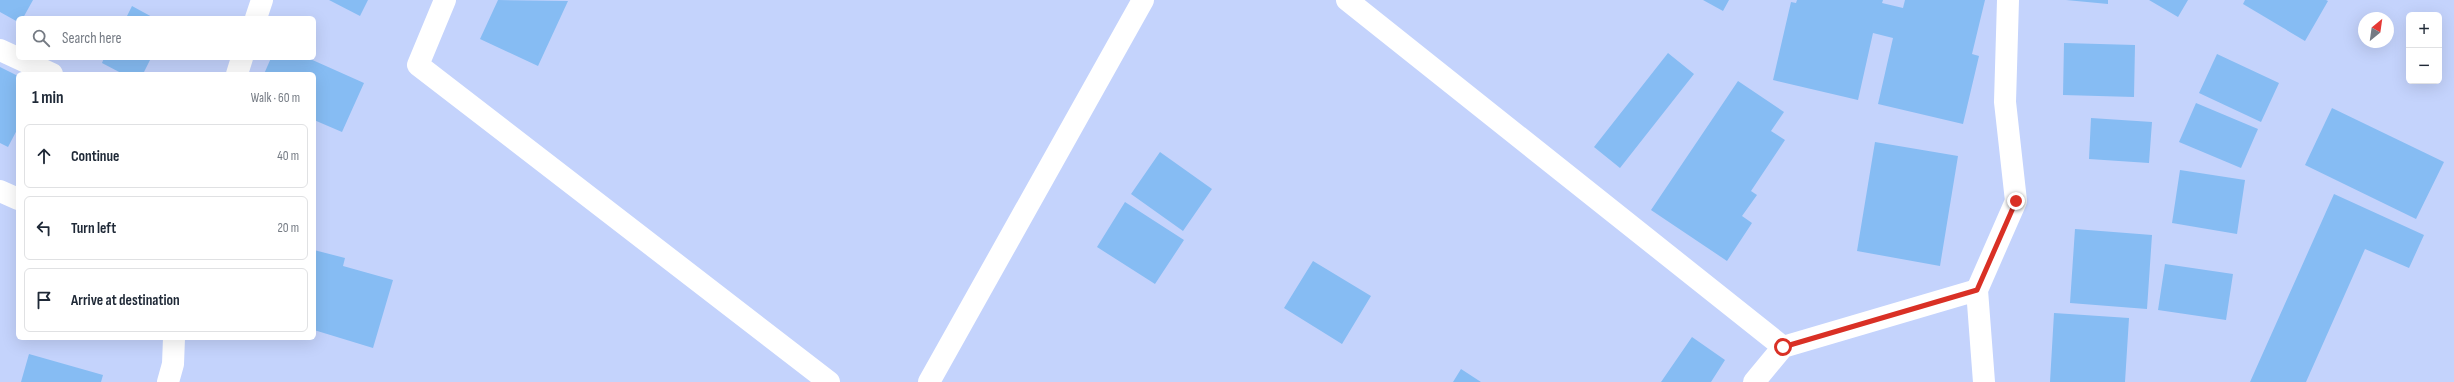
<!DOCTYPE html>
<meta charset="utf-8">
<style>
:root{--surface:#fff;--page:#f2f2f3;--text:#1f2937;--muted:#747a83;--line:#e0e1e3}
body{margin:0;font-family:"Sofia Sans Condensed",sans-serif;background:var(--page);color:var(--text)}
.controls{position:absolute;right:12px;top:12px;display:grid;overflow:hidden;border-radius:6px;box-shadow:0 4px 16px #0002}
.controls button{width:36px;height:36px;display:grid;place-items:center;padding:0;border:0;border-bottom:1px solid var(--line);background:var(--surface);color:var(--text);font:20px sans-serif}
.compass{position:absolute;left:2358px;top:12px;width:36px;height:36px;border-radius:50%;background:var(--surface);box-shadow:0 4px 16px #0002;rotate:29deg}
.stop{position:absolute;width:12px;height:12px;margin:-9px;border:3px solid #d93025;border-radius:50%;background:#fff}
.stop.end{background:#d93025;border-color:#fff;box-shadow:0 1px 4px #0008}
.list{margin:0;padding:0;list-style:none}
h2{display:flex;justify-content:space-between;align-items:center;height:52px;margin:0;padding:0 16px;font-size:17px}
h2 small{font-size:13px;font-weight:400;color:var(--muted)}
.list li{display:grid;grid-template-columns:26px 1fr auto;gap:12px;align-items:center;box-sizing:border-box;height:64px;margin:0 8px 8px;padding:0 8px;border:1px solid var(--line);border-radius:6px}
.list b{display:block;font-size:15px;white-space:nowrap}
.list em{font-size:13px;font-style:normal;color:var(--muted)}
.icon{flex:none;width:22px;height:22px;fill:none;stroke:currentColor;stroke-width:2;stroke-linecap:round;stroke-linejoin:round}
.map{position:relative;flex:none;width:2454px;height:382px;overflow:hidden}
.search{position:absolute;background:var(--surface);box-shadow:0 4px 16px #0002;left:16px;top:16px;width:300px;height:44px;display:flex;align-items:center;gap:10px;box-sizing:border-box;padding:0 14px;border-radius:6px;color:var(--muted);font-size:15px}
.panel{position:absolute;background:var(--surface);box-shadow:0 4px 16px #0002;left:16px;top:72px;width:300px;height:268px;border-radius:6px}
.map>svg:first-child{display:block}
.building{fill:#86bcf3}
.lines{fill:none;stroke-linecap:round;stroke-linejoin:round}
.minor{stroke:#fff;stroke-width:22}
.route{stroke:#d93025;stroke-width:5}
</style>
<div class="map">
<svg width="2454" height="382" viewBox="0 0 2454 382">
<rect width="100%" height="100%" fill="#c4d3fc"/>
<path class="building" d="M0 0H33L23 18H18V22L0 12Z
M329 0H368L360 16Z
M498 0 568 1 538 66 480 39Z
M1703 0H1729L1723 11Z
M1797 0H1883L1882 3 1903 8 1905 0H1985L1972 54 1979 56 1963 124 1878 104 1893 38 1873 33 1858 100 1773 80 1791 2 1796 3Z
M2066 0H2108V4Z
M2149 0H2188L2178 17Z
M2245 0H2326L2328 1 2305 41 2243 4Z
M132 6 154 18H126Z
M2064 43 2135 45 2134 97 2063 95Z
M1668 53 1694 74 1620 168 1594 147Z
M2217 54 2279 83 2261 122 2199 93Z
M104 58H151L143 74H123L102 63Z
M271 58H308L364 83 342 132 314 120V74H264Z
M0 67 18 76V128L8 147 0 143Z
M1738 81 1784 112 1771 131 1785 140 1751 191 1757 195 1742 216 1752 223 1727 261 1651 210Z
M2196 103 2258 129 2241 168 2179 142Z
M2332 108 2444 162 2416 219 2305 165Z
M2091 118 2152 122 2149 163 2089 159Z
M1875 142 1958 156 1940 266 1857 251Z
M1160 152 1212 189 1183 231 1131 194Z
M2180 170 2245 180 2237 234 2172 223Z
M2334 194 2424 235 2409 268 2365 249 2306 382H2250Z
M1125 202 1184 240 1155 284 1097 247Z
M2075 229 2152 235 2147 309 2070 303Z
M314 250 345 258 343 266 393 280 373 348 314 330Z
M1313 261 1371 296 1342 344 1284 308Z
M2165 264 2233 274 2226 320 2158 310Z
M2054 313 2129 318 2125 382H2050Z
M1692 337 1725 360 1711 382H1661Z
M29 354 103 375 101 382H21Z
M1461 369 1481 382H1453Z"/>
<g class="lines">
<path class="minor" d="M445 0 418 65 829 382
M1347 0 1783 347
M256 18 262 0
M0 50 52 74
M237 74 242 58
M0 191 18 199
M168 382 173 364 174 338
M929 382 1143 0
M1754 382 1783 347 1977 290
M1984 382 1977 290 2016 201 2005 102 2008 0"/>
</g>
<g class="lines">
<path class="route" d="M1783 347 1977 290 2016 201"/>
</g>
</svg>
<div class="controls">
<button>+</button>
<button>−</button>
</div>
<svg class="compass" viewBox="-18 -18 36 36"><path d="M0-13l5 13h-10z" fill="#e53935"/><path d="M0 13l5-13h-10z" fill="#747a83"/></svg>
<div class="stop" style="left:1783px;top:347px"></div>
<div class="stop end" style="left:2016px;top:201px"></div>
<div class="search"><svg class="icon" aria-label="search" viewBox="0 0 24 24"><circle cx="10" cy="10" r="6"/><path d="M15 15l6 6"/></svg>Search here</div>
<section class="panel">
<h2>1 min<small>Walk · 60 m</small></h2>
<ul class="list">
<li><svg class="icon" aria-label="ahead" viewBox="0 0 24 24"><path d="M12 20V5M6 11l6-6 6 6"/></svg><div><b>Continue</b></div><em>40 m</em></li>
<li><svg class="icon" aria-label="left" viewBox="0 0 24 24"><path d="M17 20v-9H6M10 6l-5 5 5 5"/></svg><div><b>Turn left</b></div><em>20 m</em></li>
<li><svg class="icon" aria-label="arrive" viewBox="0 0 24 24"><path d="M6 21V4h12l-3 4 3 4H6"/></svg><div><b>Arrive at destination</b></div></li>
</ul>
</section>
</div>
